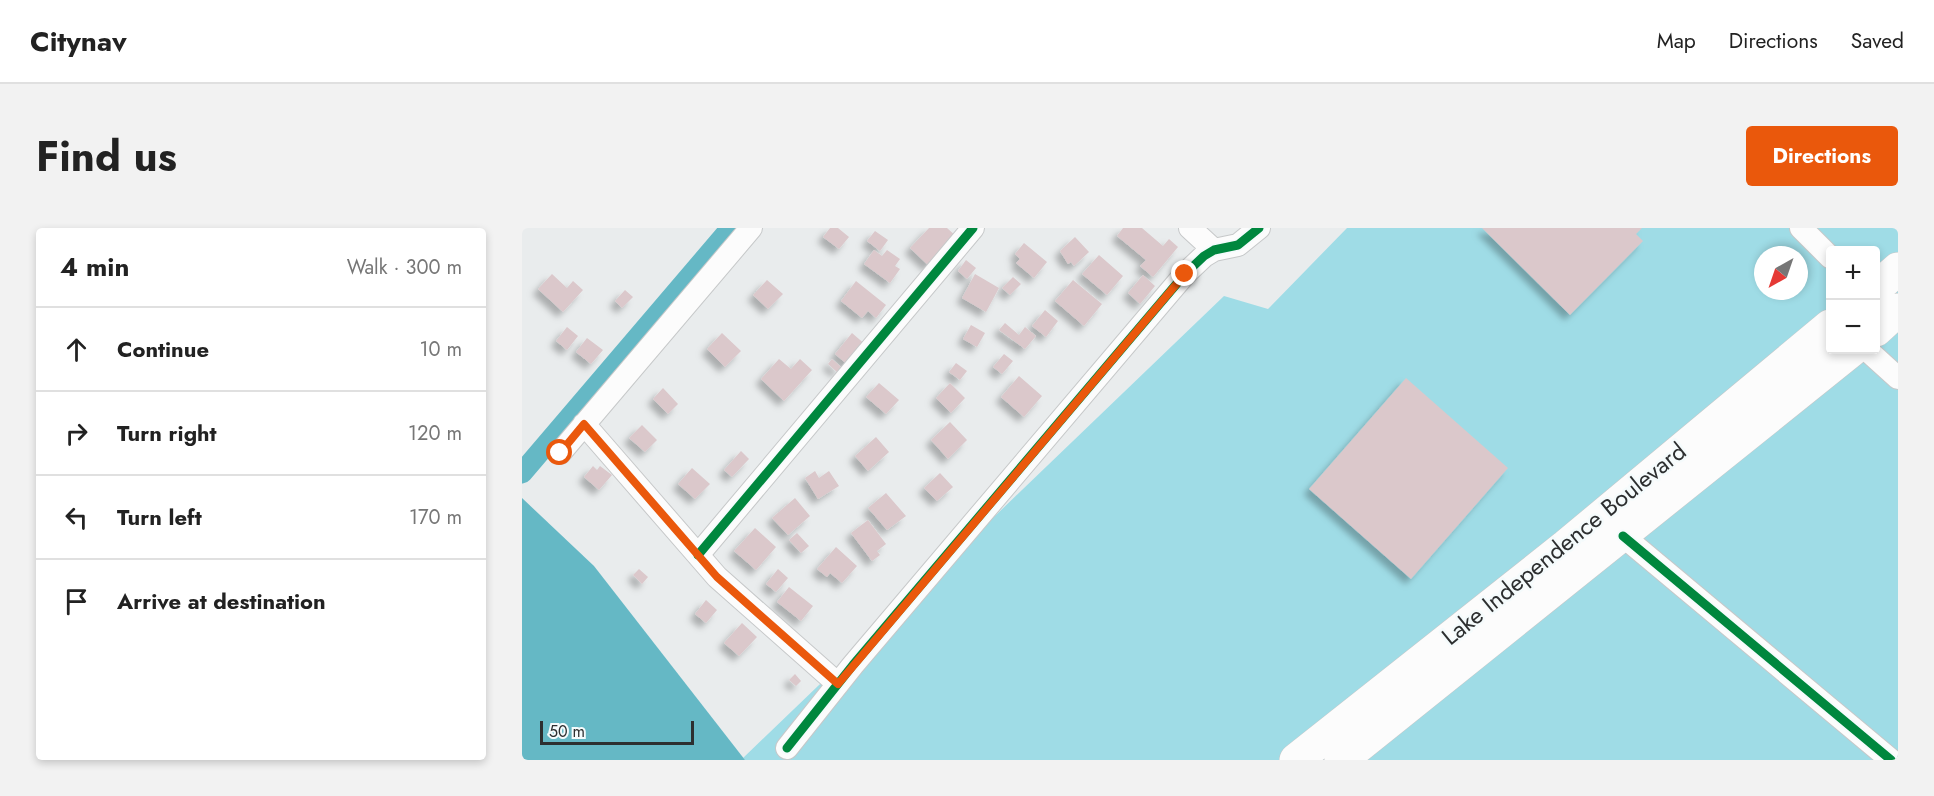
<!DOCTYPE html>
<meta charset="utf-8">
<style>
:root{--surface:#fff;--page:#f2f2f2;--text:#222;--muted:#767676;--line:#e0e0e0;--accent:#ea580c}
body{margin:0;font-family:Jost,sans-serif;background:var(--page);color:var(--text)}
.controls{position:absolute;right:18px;top:18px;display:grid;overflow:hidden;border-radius:6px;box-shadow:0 3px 9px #0003}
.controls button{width:54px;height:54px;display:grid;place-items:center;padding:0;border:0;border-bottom:2px solid var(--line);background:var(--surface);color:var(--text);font:30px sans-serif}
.compass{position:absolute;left:1232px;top:18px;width:54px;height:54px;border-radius:50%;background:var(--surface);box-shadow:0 3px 9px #0003;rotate:220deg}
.scale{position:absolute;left:18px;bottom:15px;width:154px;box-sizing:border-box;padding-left:6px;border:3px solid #2d2f30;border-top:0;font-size:16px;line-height:21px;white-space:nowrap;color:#2d2f30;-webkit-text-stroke:4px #f5fbfc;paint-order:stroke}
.stop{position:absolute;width:18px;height:18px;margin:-14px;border:4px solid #ea580c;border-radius:50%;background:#fff}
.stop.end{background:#ea580c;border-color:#fff;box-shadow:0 2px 6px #0008}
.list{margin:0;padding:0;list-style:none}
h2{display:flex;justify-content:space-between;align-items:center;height:78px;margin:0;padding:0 24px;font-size:26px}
h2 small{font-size:20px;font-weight:400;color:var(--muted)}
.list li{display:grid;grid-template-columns:39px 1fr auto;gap:18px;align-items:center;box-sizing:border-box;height:84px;padding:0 24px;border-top:2px solid var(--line)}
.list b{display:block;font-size:22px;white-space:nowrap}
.list em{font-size:20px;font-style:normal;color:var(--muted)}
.icon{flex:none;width:33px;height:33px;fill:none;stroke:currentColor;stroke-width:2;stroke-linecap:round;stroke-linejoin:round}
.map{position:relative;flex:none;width:1376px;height:532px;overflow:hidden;border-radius:6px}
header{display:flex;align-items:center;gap:36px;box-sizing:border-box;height:84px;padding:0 30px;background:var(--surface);border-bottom:2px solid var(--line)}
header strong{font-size:28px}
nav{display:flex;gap:33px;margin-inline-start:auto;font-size:21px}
.intro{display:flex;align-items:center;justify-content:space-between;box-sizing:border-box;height:144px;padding:0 36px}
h1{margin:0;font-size:42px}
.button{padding:15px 27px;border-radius:6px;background:var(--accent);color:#fff;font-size:21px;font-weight:700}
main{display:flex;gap:36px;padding:0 36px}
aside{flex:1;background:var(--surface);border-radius:6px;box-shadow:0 3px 9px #0003}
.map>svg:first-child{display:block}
.green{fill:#9fdce6;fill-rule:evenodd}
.water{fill:#65b8c5}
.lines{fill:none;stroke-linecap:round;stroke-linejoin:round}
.canal{stroke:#65b8c5;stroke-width:21}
.building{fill:#dbc8cb;filter:url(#shadow)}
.street-casing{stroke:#c6c8c9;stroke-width:24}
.highway-casing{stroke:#c6c8c9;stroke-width:34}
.street{stroke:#fcfcfc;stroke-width:22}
.highway{stroke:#fcfcfc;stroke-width:33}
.cycleway-casing{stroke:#f5fbfc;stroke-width:13}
.cycleway{stroke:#00873e;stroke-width:9}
.route{stroke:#ea580c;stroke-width:8}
.labels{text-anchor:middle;stroke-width:5;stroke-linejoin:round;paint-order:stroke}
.street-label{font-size:24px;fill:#2d2f30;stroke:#f5fbfc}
</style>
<header>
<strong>Citynav</strong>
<nav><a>Map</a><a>Directions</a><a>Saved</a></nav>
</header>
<div class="intro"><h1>Find us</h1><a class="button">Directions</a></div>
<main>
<aside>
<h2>4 min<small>Walk · 300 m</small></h2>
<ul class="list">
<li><svg class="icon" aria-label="ahead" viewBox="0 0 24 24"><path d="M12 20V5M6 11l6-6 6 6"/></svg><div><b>Continue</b></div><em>10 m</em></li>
<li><svg class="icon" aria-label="right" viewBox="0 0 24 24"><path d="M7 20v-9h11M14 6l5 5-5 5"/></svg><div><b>Turn right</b></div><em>120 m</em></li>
<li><svg class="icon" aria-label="left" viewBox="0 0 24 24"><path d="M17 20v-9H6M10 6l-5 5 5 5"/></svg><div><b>Turn left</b></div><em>170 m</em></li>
<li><svg class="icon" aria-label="arrive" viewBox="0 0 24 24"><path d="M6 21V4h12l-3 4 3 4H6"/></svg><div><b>Arrive at destination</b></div></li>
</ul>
</aside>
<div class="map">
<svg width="1376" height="532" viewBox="0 0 1376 532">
<defs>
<filter id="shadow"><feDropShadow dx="-5.5" dy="5.5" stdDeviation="3" flood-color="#0004"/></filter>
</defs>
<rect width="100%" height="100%" fill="#e9eced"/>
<path class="green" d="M825 0H1376V532H223L221 530 702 68 746 81ZM1308 22H1354V122H1308ZM1241 27H1277V63H1241Z"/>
<path class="water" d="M0 270 72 338 223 532H0Z"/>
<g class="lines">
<path class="canal" d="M0 245 209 0"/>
</g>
<path class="building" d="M308 0H316L327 9 317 21 301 9Z
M407 0H425L435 9 407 38 388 20Z
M601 0H620L641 18 647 11 656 19 631 49 618 38 624 32 595 8Z
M960 0H1120L1114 6 1121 13 1048 87Z
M353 3 366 12 358 23 345 13Z
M553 9 567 24 552 38 549 34 546 36 538 23Z
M502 15 525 34 512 50 494 35 498 31 493 26Z
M352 22 360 28 365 22 378 31 373 38 378 41 368 55 342 36Z
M577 27 601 48 585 67 560 46Z
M444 32 454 40 445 51 436 43Z
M30 46 45 60 51 53 61 62 41 84 16 61Z
M453 46 477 60 464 84 440 70Z
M621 47 633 58 618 76 606 65Z
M491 49 499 56 488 67 480 60Z
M245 52 261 66 246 81 231 67Z
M551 52 580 76 562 98 533 73Z
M334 53 364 77 354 90 346 83 340 90 319 73Z
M103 62 111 69 100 80 93 73Z
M523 82 536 93 524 109 510 98Z
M483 95 497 107 503 99 514 108 503 121 477 102Z
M449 97 463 105 455 119 441 111Z
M45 99 56 108 45 122 34 113Z
M200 105 219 123 203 139 185 121Z
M330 105 345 118 327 138 313 126Z
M65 110 81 122 69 136 54 124Z
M482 126 491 133 480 146 471 139Z
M257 131 269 141 278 131 290 142 262 173 239 151Z
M310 131 319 139 315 144 306 136Z
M434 135 445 143 438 152 427 144Z
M497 148 520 168 502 189 479 169Z
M884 150 986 240 889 351 787 261Z
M357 155 377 172 364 186 344 169Z
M428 155 443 170 429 185 414 170Z
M141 160 156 176 146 186 131 171Z
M428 194 445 212 426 231 409 212Z
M120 197 135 212 123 224 107 210Z
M354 209 367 224 346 243 333 228Z
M219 223 227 231 210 249 202 242Z
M71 238 75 242 78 238 90 247 77 262 62 249Z
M170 240 188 256 173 271 156 256Z
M293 243 297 250 307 243 317 258 296 271 283 250Z
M418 245 431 259 415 273 402 260Z
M364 265 384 288 365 302 346 280Z
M273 270 288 288 266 307 250 290Z
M346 292 364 316 355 323 358 327 350 333 329 305Z
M233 300 254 319 234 342 212 323Z
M275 305 287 318 279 325 267 312Z
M314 319 335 338 320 355 308 345 305 349 295 341Z
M117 341 126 349 120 356 111 347Z
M256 341 266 350 254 364 244 356Z
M267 359 291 378 279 393 255 374Z
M184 372 195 382 184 395 173 386Z
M220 395 235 409 217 428 202 415Z
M273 446 279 453 274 458 267 452Z"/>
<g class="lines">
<defs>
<path id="street" d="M668 0 692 22
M1279 0 1308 29
M1345 122 1376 150
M62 196 195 349 316 456
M38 225 229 0
M1101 308 1369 532
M176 327 451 0
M265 520 331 437 663 46 682 28 692 22 716 17 737 0"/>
<path id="highway" d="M1354 60 1376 41
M1354 102 1376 82
M774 532 1044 318 1308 98
M819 532 1330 122"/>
</defs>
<use href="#street" class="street-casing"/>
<use href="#highway" class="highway-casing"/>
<use href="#street" class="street"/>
<use href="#highway" class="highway"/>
<defs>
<path id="cycleway" d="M1101 308 1369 532
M176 327 451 0
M265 520 331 437 663 46 682 28 692 22 716 17 737 0"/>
</defs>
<use href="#cycleway" class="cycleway-casing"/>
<use href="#cycleway" class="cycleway"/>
</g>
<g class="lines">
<path class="route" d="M38 225 62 196 195 349 316 456 663 46"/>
</g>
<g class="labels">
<g class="street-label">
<text transform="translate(1042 316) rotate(-39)" y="8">Lake Independence Boulevard</text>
</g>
</g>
</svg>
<div class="controls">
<button>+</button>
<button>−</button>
</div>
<svg class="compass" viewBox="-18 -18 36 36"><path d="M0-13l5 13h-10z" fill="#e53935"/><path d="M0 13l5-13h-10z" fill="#767676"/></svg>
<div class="scale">50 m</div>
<div class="stop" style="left:38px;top:225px"></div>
<div class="stop end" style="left:663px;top:46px"></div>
</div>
</main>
